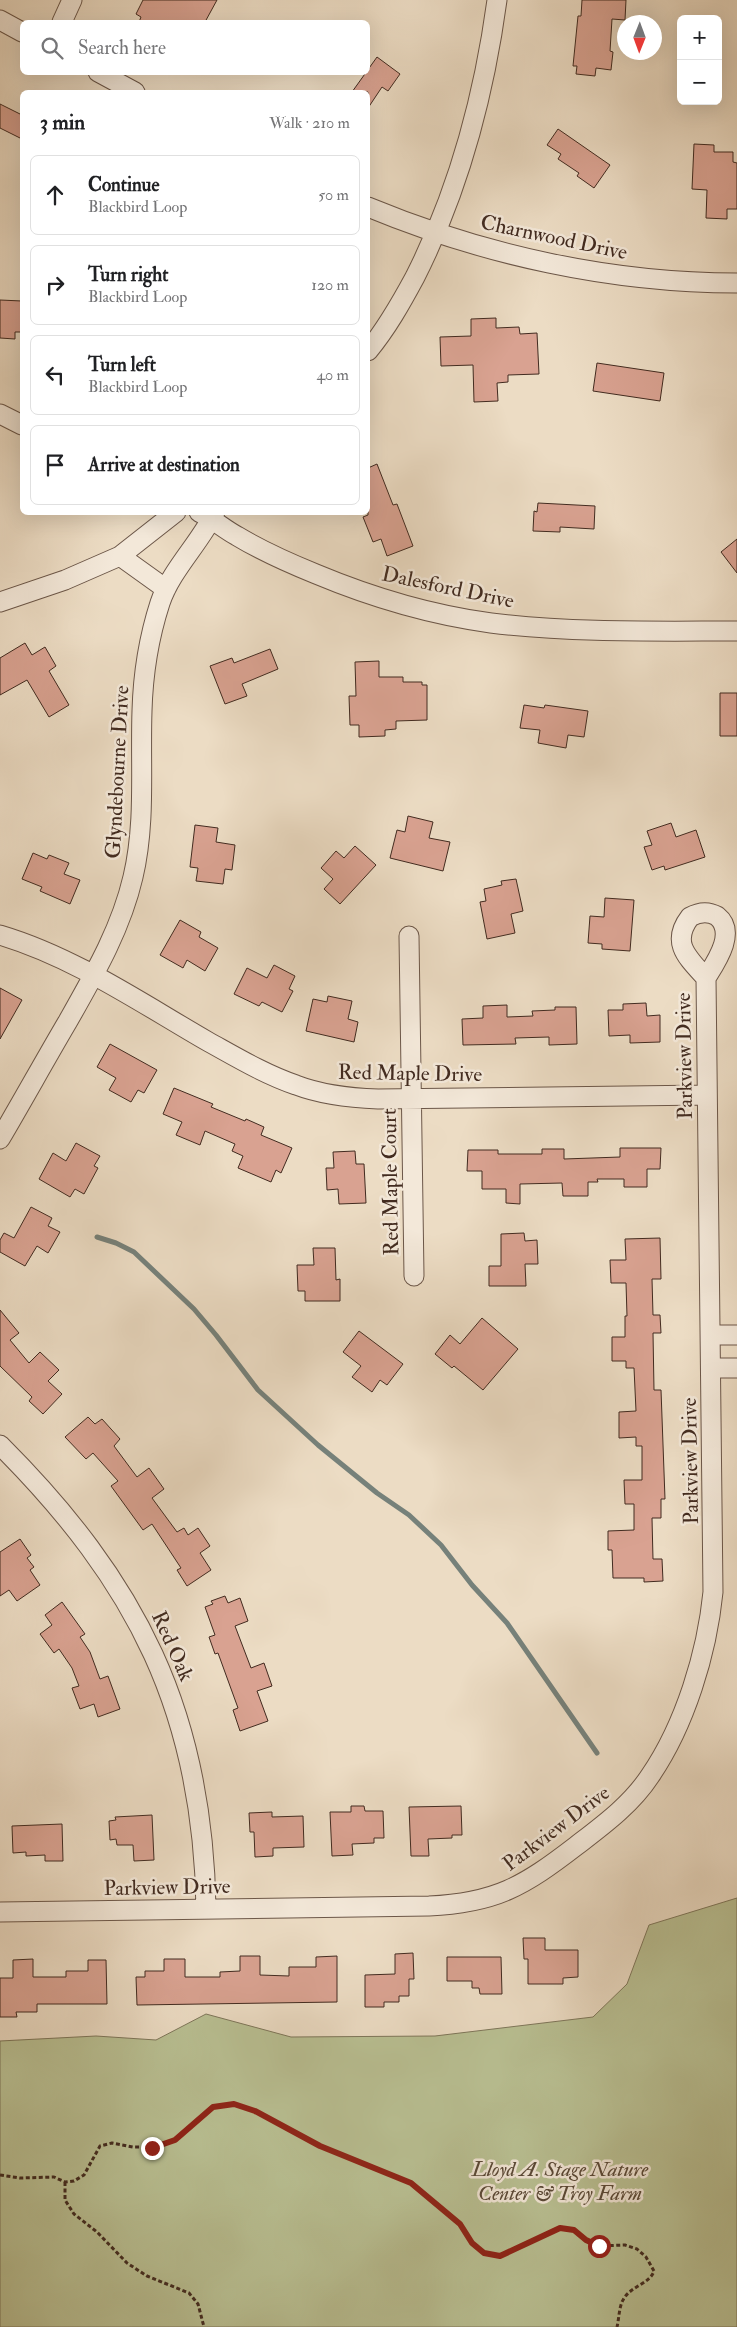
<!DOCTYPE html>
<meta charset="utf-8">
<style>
:root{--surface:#fff;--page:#f6f6f6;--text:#202124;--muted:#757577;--line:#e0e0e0}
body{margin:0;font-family:"IM FELL Double Pica",serif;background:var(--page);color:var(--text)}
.controls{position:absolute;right:15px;top:15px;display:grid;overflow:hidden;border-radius:8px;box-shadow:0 5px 20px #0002}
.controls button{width:45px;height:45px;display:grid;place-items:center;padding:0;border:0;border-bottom:1px solid var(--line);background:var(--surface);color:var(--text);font:25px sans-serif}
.compass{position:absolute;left:617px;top:15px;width:45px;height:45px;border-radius:50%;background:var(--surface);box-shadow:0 5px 20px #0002;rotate:181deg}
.stop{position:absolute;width:15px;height:15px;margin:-11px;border:4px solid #8f2418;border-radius:50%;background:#fff}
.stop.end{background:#8f2418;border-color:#fff;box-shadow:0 1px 5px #0008}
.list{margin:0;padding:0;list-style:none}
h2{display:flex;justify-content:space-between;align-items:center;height:65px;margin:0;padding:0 20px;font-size:21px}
h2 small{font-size:16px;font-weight:400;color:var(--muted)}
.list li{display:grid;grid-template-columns:32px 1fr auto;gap:15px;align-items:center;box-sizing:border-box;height:80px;margin:0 10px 10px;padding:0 10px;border:1px solid var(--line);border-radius:8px}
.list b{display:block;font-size:19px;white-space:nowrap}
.list p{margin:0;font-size:16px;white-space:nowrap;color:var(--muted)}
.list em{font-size:16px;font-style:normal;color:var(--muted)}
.icon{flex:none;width:28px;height:28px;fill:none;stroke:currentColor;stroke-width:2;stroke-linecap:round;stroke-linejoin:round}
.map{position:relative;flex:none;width:737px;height:2327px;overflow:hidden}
.search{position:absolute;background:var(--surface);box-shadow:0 5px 20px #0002;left:20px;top:20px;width:350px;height:55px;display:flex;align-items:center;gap:12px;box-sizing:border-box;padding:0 18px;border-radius:8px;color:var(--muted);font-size:19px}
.panel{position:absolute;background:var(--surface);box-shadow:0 5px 20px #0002;left:20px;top:90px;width:350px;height:425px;border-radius:8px}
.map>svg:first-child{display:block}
.green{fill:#b9c093;stroke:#7e765a}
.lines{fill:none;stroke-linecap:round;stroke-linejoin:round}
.stream{stroke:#76817a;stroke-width:5}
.building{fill:#d9a291;stroke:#422b20}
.minor-casing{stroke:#6c5749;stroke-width:21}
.path{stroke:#422b20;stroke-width:3;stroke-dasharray:4 2.5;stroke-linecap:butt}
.minor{stroke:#f3e8d9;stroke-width:19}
.route{stroke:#8f2418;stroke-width:6}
.labels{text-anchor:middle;stroke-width:5;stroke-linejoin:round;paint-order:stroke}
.street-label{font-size:21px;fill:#422b20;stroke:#f3e8d9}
.park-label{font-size:21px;font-style:italic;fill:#5a4937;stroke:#f3e8d9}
</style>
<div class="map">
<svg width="737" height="2327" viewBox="0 0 737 2327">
<rect width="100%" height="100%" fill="#ecdcc4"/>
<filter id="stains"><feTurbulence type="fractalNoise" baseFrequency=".004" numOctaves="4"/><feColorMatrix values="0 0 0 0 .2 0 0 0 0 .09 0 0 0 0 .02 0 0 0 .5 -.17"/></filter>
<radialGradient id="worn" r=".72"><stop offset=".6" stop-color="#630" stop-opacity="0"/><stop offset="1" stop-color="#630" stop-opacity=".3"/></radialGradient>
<path class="green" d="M737 1898V2327H0V2041L96 2036 156 2040 206 2014 291 2037 435 2036 593 2017 627 1984 649 1925Z"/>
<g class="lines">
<path class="stream" d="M97 1237 116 1243 134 1252 194 1309 216 1335 258 1390 318 1445 377 1493 409 1515 441 1545 472 1585 507 1623 597 1753"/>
</g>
<path class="building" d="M143 0H217L205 22H139L141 17 136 14Z
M582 0H626L625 20 612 19 610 51 613 52 611 70 596 68 595 76 576 74 577 66H573L578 16H581Z
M377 57 400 74 388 91 382 87 368 108V92H352Z
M0 104 22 115V139L0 128Z
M558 129 610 165 594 188 577 176 579 173 558 159 561 154 547 145Z
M694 144 714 145V152H733V162L737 163V209H727V219L706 218 707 190 692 189Z
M0 300 22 301V332H15V339L0 338Z
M496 318V328L519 327 520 334 537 333 539 374 508 375V382L497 383 498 401 474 402 473 365 441 366 440 337 471 336V319Z
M597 363 664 373 660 401 593 391Z
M377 464 393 505 397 504 413 546 387 556 381 539 373 542 363 517 368 515V468Z
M538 503 595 506 594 529 560 527V532L533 531 534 511 537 512Z
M737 539V573L721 552Z
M25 643 32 655 45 647 56 666 49 671 69 705 49 717 27 680 0 695V658Z
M270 649 278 669 242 684 247 696 225 704 210 666 232 658 234 663Z
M379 661V677H403V682H422V685H427V720L396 721V729L385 730V736L359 737V725H350L349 696H356L355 662Z
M720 693H737V736H720Z
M524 705 544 708 545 705 588 711 584 737 568 735 566 748 538 743 540 730 520 728Z
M408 816 433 822 429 838 450 842 443 871 390 858 397 830 405 832Z
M671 823 676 837 696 830 705 857 665 870 664 866 652 870 644 847 652 845 647 831Z
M195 825 218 828 216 842 235 845 232 870 225 869 223 884 196 881 198 868 190 867Z
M355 846 376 865 340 904 324 889 333 879 321 868 336 851 344 858Z
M33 853 47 859 49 855 69 863 64 874 80 880 70 904 40 891 42 887 22 879Z
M516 879 523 911 511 914 515 933 487 939 480 902 486 901 484 889 502 885 501 881Z
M605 898 634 900 630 951 602 949V944L588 943 590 916 604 917Z
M180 920 201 932 199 937 218 948 205 971 187 960 183 968 160 955Z
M274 965 295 976 289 989 293 991 282 1012 262 1002 259 1006 234 994 247 968 267 978Z
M0 988 22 1000 0 1039Z
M328 996 352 1001 348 1019 358 1022 354 1042 306 1031 313 999 327 1002Z
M646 1003 647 1016 660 1015V1042L630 1043V1035L609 1036 608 1010H623V1004Z
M507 1005V1017L533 1016 532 1011 555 1010V1007H576L577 1044 549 1045V1037L515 1038 516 1044 463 1045 462 1019 483 1018V1006Z
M110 1044 157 1070 144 1093 138 1090 131 1102 109 1090 116 1078 97 1067Z
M174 1088 213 1104 211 1107 245 1121 246 1119 264 1127 261 1135 292 1148 281 1173 276 1170 271 1182 238 1168 243 1156 232 1151 235 1144 205 1131 200 1145 176 1135 182 1122 163 1114Z
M76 1143 100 1156 94 1166 98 1168 84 1194 75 1189 70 1197 39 1179 53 1153 66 1161Z
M620 1148H661L660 1169H647V1187H624V1179H597L598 1182H588V1196H563L562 1183 520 1184V1204L506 1203V1189H482V1171H467L468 1150H498V1154H542V1149H564V1159L620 1157Z
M355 1151 356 1164H364L366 1203 339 1204 338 1189 327 1190 326 1168H334L333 1152Z
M31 1207 52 1218 48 1226 60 1232 48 1253 37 1246 25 1266 0 1252V1240L4 1233 14 1238Z
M524 1233 525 1241 537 1240 538 1264H525L526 1286H489V1266H501V1234Z
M660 1238 661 1279H652L653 1315H660L661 1333H653L654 1390H661L665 1499H661V1518H652L653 1559H662L663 1581 644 1582V1578H613L612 1550H608V1531L634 1530V1504H625L624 1480H642V1446H636V1437L619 1438V1412L636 1411 634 1368H626V1361H612V1337H625V1316H627L626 1283H611L610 1260H626L625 1239Z
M313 1248H335L336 1280 340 1279V1301H305V1291H298L297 1265H314Z
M0 1310 19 1333 10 1340 29 1363 40 1352 59 1370 48 1381 62 1394 43 1414 29 1401 32 1397 0 1366Z
M482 1318 518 1349 483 1390 454 1366 452 1368 435 1354 450 1335 460 1344Z
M359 1331 403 1364 387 1385 380 1380 372 1392 352 1377 361 1366 343 1352Z
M88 1417 95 1424 102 1419 120 1439 114 1446 137 1477 149 1468 164 1489 152 1498 177 1532 184 1528 188 1535 198 1528 210 1546 200 1553 211 1570 187 1586 177 1570 181 1568 152 1524 143 1530 111 1486 118 1481 93 1453 86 1459 65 1437Z
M20 1539 31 1555 27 1558 34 1567 30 1570 40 1585 17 1601 9 1590 0 1596V1552Z
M225 1596 228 1603 240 1598 248 1621 235 1626 251 1668 264 1663 272 1686 257 1691 268 1721 240 1731 233 1710 238 1708 218 1653 215 1654 209 1637 215 1635 205 1607 213 1604 211 1601Z
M62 1602 85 1634 80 1637 90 1652 100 1679 108 1676 120 1709 98 1717 94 1704 80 1709 72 1688 79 1686 72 1668 59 1649 54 1653 40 1634 52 1625 45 1615Z
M351 1806H364L365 1811H383L384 1838H374V1843L352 1844 353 1855 332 1856 330 1812H351Z
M461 1806 462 1835H452V1838L428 1839 429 1856H411L409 1807Z
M272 1812V1817L303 1816 304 1847 273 1848V1856L255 1857 254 1832H250L249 1813Z
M152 1815 154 1860 134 1861 133 1845H117L116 1839 110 1840 109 1821 116 1820 115 1817Z
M62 1824 63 1861H45V1855L26 1856V1852L13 1853 12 1826Z
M523 1938H545V1950H578V1977L563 1978V1984H528V1959H524Z
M413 1953 414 1979H409V1996H399V2002H384V2007H365V1975L395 1974V1954Z
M240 1956H260V1975L289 1976V1967H316V1957L337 1956V2002L137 2005 136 1977H145V1971H164V1959H185V1977H220V1972L240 1971Z
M447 1957H501L502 1994H480L479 1988H472V1981H447Z
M33 1959V1977H66V1971H88V1960H106L107 2004H37V2012H16L17 2017H0V1978H13V1960Z"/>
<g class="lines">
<defs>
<path id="minor" d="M0 20 22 32
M62 22 72 0
M98 72 135 92
M368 207C484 255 611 283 737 283
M368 351C387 328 401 303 415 277 459 190 484 96 497 0
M0 414 22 425
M199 512C213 519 224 529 237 536 262 551 289 563 316 574 371 597 432 615 491 623 572 633 655 631 737 631
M120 556 166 589
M0 602 65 580 120 556 176 512
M0 935C74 957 141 1003 207 1041 236 1057 264 1074 296 1085 322 1095 350 1098 378 1099L707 1095
M409 936 414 1276
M0 1139C23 1100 45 1060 68 1021 94 975 121 929 133 877 146 822 140 766 142 711 143 674 149 637 160 603 171 570 200 543 215 512
M711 1335H737
M711 1368H737
M0 1445C137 1582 203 1712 206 1908
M0 1912 429 1906C496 1903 524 1886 576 1846 602 1826 631 1805 650 1776 685 1725 707 1653 713 1592L706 978C716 962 737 932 717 916 708 911 699 912 690 917 670 943 688 958 706 978"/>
</defs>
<use href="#minor" class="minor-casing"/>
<path class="path" d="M0 2175 20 2178 54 2177 65 2182 74 2181 84 2175 100 2146 112 2143 133 2147H152L175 2140 213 2107 234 2104 255 2111 320 2146 411 2183 460 2224 472 2243 484 2253 500 2256 560 2228 574 2230 586 2240 599 2246 625 2245 637 2249 646 2257 654 2271C650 2284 630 2286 623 2300 619 2307 619 2319 617 2327
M65 2182V2200L74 2214 97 2232 127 2263 147 2276 189 2293 198 2304 204 2327"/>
<use href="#minor" class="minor"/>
</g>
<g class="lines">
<path class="route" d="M152 2148 175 2140 213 2107 234 2104 255 2111 320 2146 411 2183 460 2224 472 2243 484 2253 500 2256 560 2228 574 2230 586 2240 599 2246"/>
</g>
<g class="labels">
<g class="street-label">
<text transform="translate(554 237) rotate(12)" y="7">Charnwood Drive</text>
<text transform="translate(448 587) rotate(12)" y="7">Dalesford Drive</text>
<text transform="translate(117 772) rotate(-87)" y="7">Glyndebourne Drive</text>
<text transform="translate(684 1056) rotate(-91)" y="7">Parkview Drive</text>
<text transform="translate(410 1073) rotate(1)" y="7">Red Maple Drive</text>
<text transform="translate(390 1182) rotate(-91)" y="7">Red Maple Court</text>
<text transform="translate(690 1461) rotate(-91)" y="7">Parkview Drive</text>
<text transform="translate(173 1646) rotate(66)" y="7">Red Oak</text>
<text transform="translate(556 1828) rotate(-37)" y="7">Parkview Drive</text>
<text transform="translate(167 1887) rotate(-1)" y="7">Parkview Drive</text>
</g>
<g class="park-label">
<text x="560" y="2176">Lloyd A. Stage Nature<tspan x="560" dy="24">Center &amp; Troy Farm</tspan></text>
</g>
</g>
<rect width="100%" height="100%" filter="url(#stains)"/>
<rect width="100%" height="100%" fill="url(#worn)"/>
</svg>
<div class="controls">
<button>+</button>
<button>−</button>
</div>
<svg class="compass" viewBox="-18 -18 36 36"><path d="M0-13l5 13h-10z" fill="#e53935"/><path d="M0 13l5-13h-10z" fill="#757577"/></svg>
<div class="stop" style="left:599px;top:2246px"></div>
<div class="stop end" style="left:152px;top:2148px"></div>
<div class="search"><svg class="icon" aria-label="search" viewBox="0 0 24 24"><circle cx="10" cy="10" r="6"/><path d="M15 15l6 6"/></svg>Search here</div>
<section class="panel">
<h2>3 min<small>Walk · 210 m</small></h2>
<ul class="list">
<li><svg class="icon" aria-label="ahead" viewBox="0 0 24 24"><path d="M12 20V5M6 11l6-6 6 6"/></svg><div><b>Continue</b><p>Blackbird Loop</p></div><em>50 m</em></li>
<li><svg class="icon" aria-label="right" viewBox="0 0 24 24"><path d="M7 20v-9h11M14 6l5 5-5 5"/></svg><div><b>Turn right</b><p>Blackbird Loop</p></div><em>120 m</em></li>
<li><svg class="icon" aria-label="left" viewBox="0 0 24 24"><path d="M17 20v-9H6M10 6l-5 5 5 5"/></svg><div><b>Turn left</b><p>Blackbird Loop</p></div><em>40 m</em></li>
<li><svg class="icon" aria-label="arrive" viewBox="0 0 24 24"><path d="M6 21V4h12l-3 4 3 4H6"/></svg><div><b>Arrive at destination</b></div></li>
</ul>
</section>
</div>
